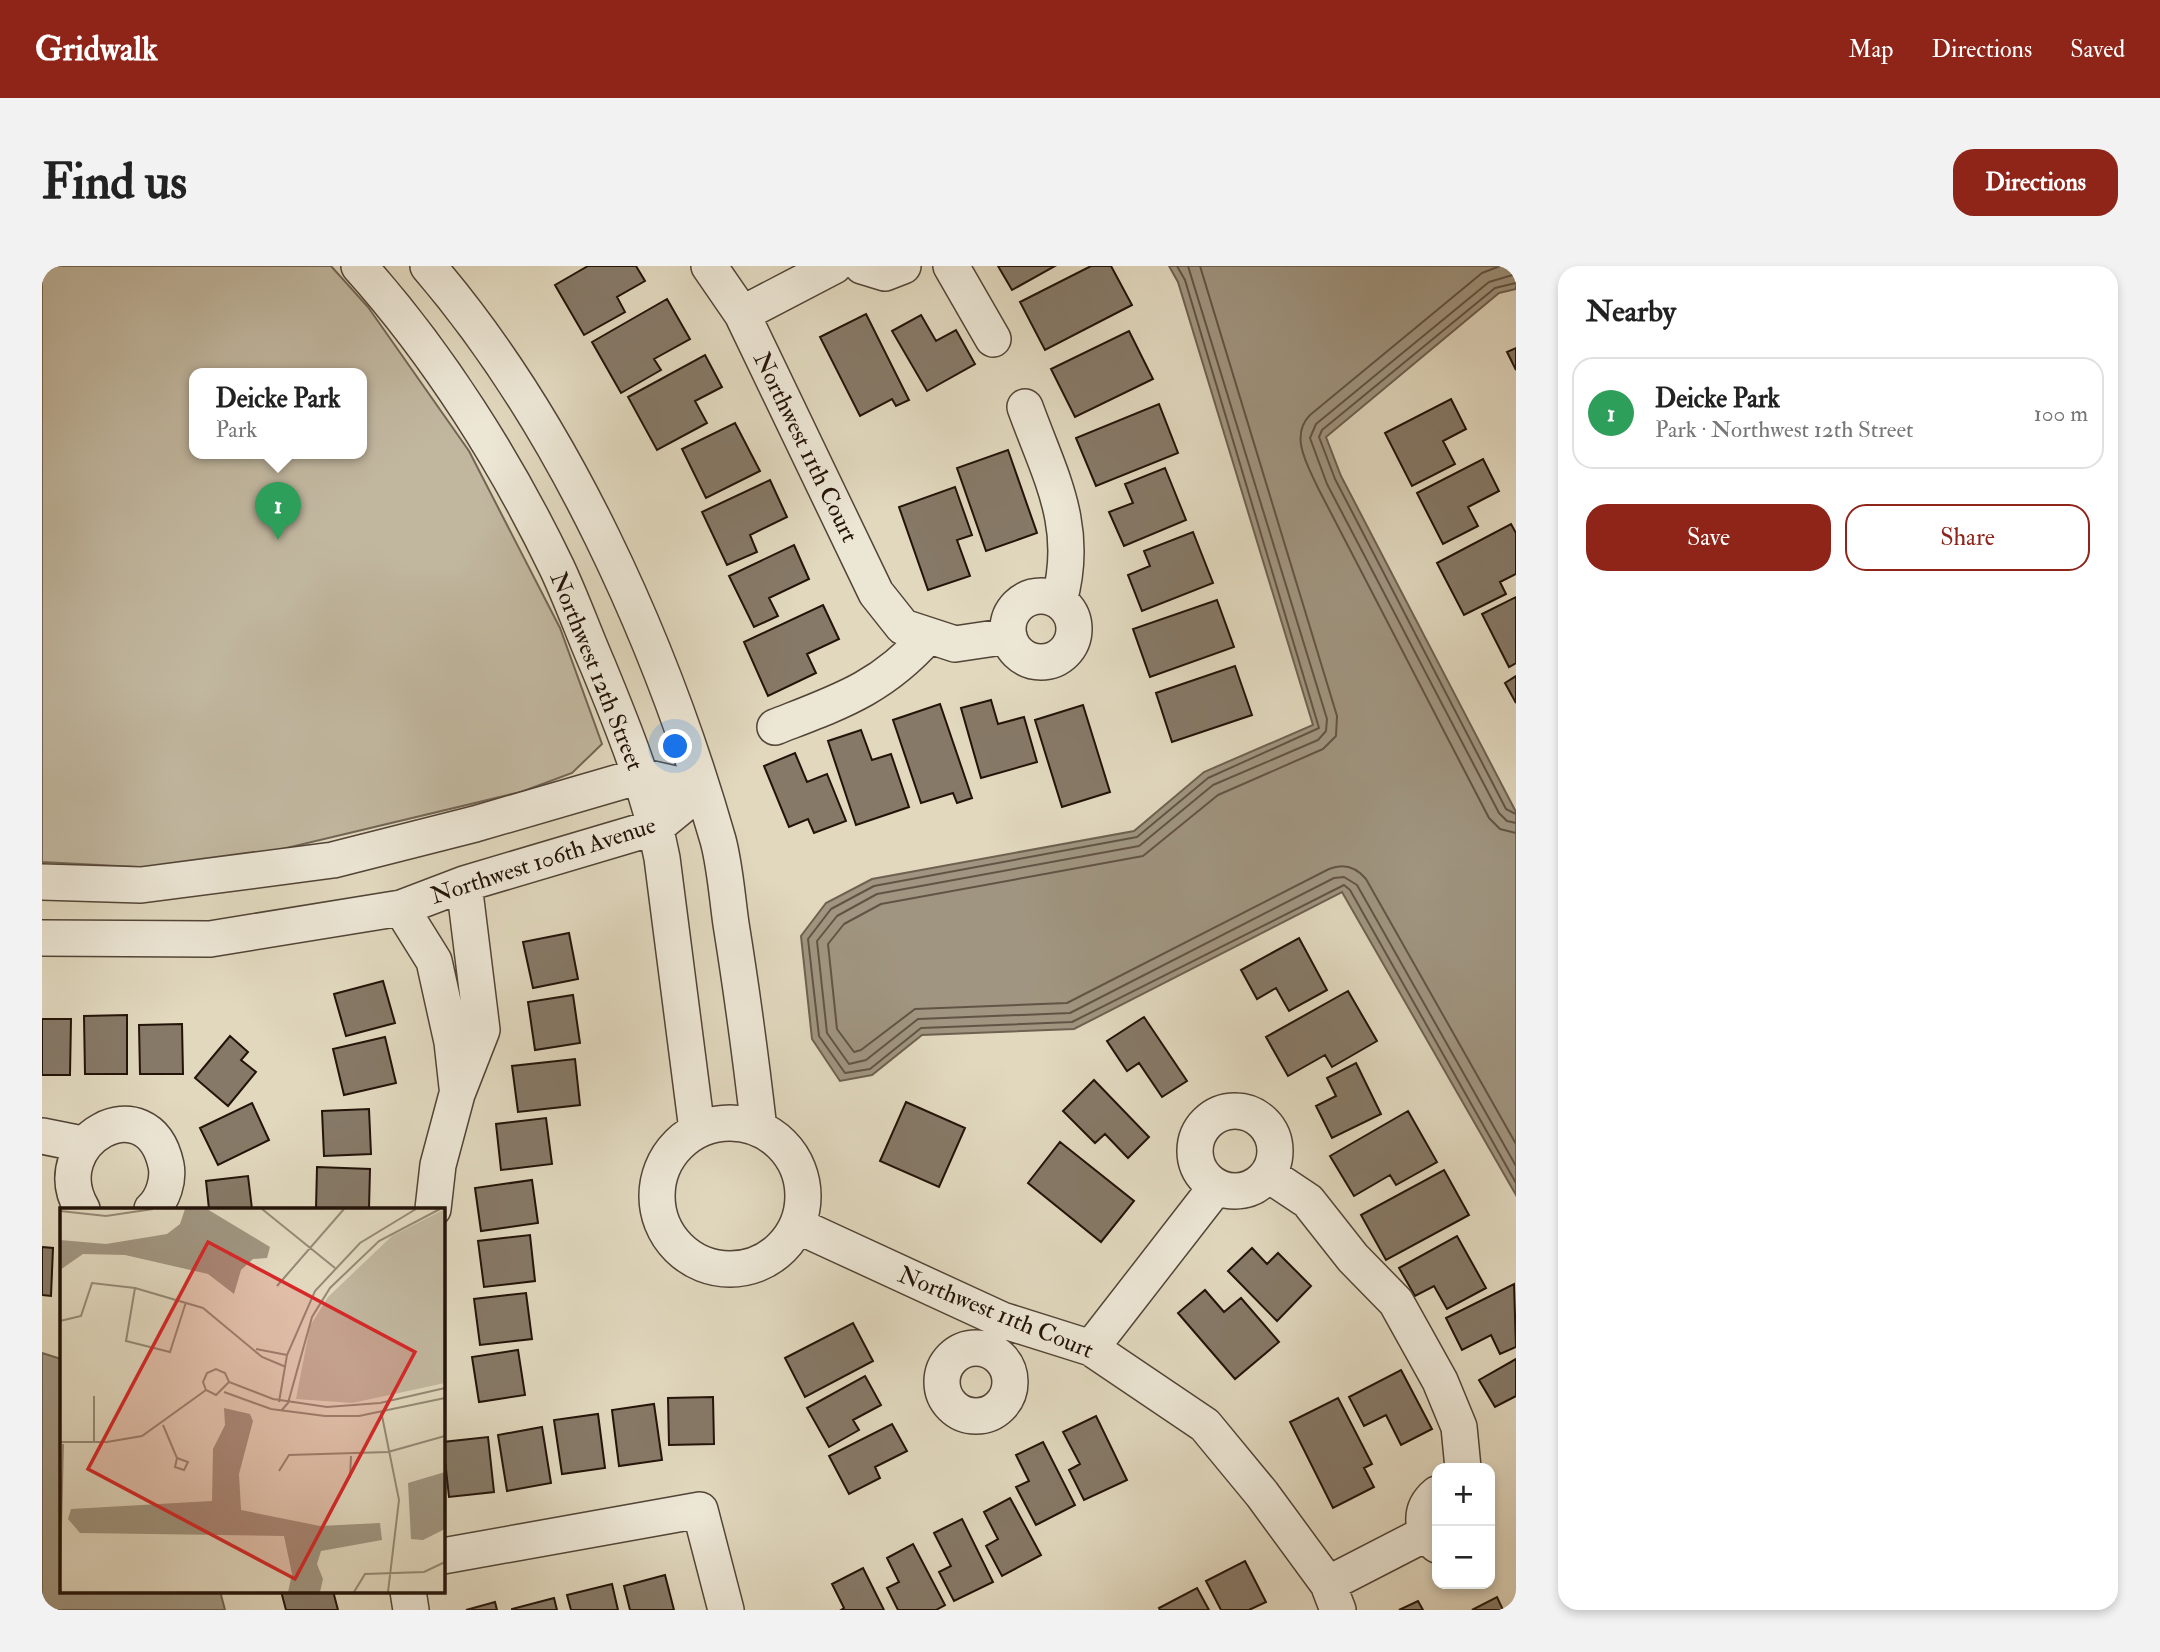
<!DOCTYPE html>
<meta charset="utf-8">
<style>
:root{--surface:#fff;--page:#f2f2f2;--text:#222;--muted:#767676;--line:#e0e0e0;--accent:#8f2418}
body{margin:0;font-family:"IM FELL Double Pica",serif;background:var(--page);color:var(--text)}
.controls{position:absolute;right:21px;bottom:21px;display:grid;overflow:hidden;border-radius:14px;box-shadow:0 4px 10px #0003}
.controls button{width:63px;height:63px;display:grid;place-items:center;padding:0;border:0;border-bottom:2px solid var(--line);background:var(--surface);color:var(--text);font:35px sans-serif}
.you{position:absolute;left:634px;top:481px;width:24px;height:24px;margin:-18px;border:5px solid #fff;border-radius:50%;background:#1a73e8;box-shadow:0 0 0 10px #1a73e833}
.badge{display:grid;place-items:center;width:46px;height:46px;border-radius:50%;background:var(--accent);color:#fff;font-size:23px;font-weight:700}
.pin{position:absolute;translate:-50% -58px;filter:drop-shadow(0 2px 4px #0008)}
.pin::after{content:'';position:absolute;top:37px;width:24px;height:21px;background:inherit;clip-path:polygon(0 0,100% 0,50% 100%)}
.popup{position:absolute;left:147px;top:102px;width:178px;height:91px;box-sizing:border-box;display:grid;place-content:center;border-radius:14px;background:var(--surface);filter:drop-shadow(0 2px 5px #0005);font-size:23px;white-space:nowrap;color:var(--muted)}
.popup b{font-size:26px;color:var(--text)}
.popup::after{content:'';position:absolute;left:50%;top:100%;margin-left:-14px;border:14px solid transparent;border-top-color:var(--surface)}
.list{margin:0;padding:0;list-style:none}
h2{display:flex;justify-content:space-between;align-items:center;height:91px;margin:0;padding:0 28px;font-size:30px}
h2 small{font-size:23px;font-weight:400;color:var(--muted)}
.list li{display:grid;grid-template-columns:46px 1fr auto;gap:21px;align-items:center;box-sizing:border-box;height:112px;margin:0 14px 14px;padding:0 14px;border:2px solid var(--line);border-radius:21px}
.list b{display:block;font-size:26px;white-space:nowrap}
.list p{margin:0;font-size:23px;white-space:nowrap;color:var(--muted)}
.list em{font-size:23px;font-style:normal;color:var(--muted)}
.actions{display:flex;gap:14px;padding:21px 28px}
.actions a{flex:1;padding:16px 0;border:2px solid var(--accent);border-radius:21px;text-align:center;font-size:24px;color:var(--accent)}
.actions .main{background:var(--accent);color:#fff}
.map{position:relative;flex:none;width:1474px;height:1344px;overflow:hidden;border-radius:21px}
header{display:flex;align-items:center;gap:42px;box-sizing:border-box;height:98px;padding:0 35px;background:var(--accent);color:#fff}
header strong{font-size:33px}
nav{display:flex;gap:38px;margin-inline-start:auto;font-size:24px}
.intro{display:flex;align-items:center;justify-content:space-between;box-sizing:border-box;height:168px;padding:0 42px}
h1{margin:0;font-size:49px}
.button{padding:18px 32px;border-radius:21px;background:var(--accent);color:#fff;font-size:24px;font-weight:700}
main{display:flex;gap:42px;padding:0 42px}
aside{flex:1;background:var(--surface);border-radius:21px;box-shadow:0 4px 10px #0003}
.map>svg:first-child{display:block}
.green{fill:#c1b79f;stroke:#726554;stroke-width:2;fill-rule:evenodd}
.water{fill:#a09580;stroke:#6e6150;stroke-width:2}
.lines{fill:none;stroke-linecap:round;stroke-linejoin:round}
.shore{stroke:#625444;stroke-width:2}
.building{fill:#867967;stroke:#231308;stroke-width:2}
.minor-casing{stroke:#524436;stroke-width:38}
.minor{stroke:#ece6d5;stroke-width:35}
.labels{text-anchor:middle;stroke-width:5;stroke-linejoin:round;paint-order:stroke}
.street-label{font-size:24px;fill:#231308;stroke:#ece6d5}
.inset-road{fill:none;stroke:#958975;stroke-width:2}
.view{fill:#d62828;fill-opacity:0.15;stroke:#d62828;stroke-width:3.5}
.inset-edge{fill:none;stroke:#231308;stroke-width:3.5}
</style>
<header>
<strong>Gridwalk</strong>
<nav><a>Map</a><a>Directions</a><a>Saved</a></nav>
</header>
<div class="intro"><h1>Find us</h1><a class="button">Directions</a></div>
<main>
<div class="map">
<svg width="1474" height="1344" viewBox="0 0 1474 1344">
<rect width="100%" height="100%" fill="#e1d8be"/>
<filter id="stains"><feTurbulence type="fractalNoise" baseFrequency=".00286" numOctaves="4"/><feColorMatrix values="0 0 0 0 .2 0 0 0 0 .09 0 0 0 0 .02 0 0 0 .5 -.17"/></filter>
<radialGradient id="worn" r=".72"><stop offset=".6" stop-color="#630" stop-opacity="0"/><stop offset="1" stop-color="#630" stop-opacity=".3"/></radialGradient>
<path class="green" d="M0 0H289L326 41 427 185 518 362 560 478 530 507 479 526 152 604 0 596ZM152 108H320V188H152Z"/>
<path class="water" d="M1127 0H1474V23L1457 27 1284 171 1299 210 1474 546V929L1300 626 1032 763 880 769 830 809 798 815 770 773 759 670 784 637 830 613 1092 565 1162 506 1271 459 1136 16Z
M0 1087 19 1093V1325H178L183 1344H0Z"/>
<g class="lines">
<path class="shore" d="M1135 0 1143 14 1277 462 1166 512 1095 571 832 620 789 643 766 673 777 770 803 807 828 803 879 762 1030 756 1302 619 1308 624 1474 917
M1146 0 1285 453 1284 465 1276 474 1171 519 1097 580 835 628 795 650 775 675 785 767 807 798 824 794 876 753 1028 747 1292 612 1302 611 1315 619 1474 900
M1158 0 1295 450 1294 470 1281 483 1176 529 1101 590 839 638 802 658 786 678 795 763 812 786 819 784 873 743 1025 737 1287 603C1302 597 1314 601 1324 613L1474 878
M1458 0 1440 7 1268 149C1247 170 1266 200 1276 222L1447 552 1458 563 1474 567
M1474 8 1447 16 1274 158 1268 172 1285 218 1457 547 1465 555 1474 557
M1474 17 1453 22 1280 164 1277 171 1293 213 1464 543 1474 548"/>
</g>
<path class="building" d="M546 0H594L603 15 575 31 583 46 542 69 513 19Z
M956 0H1013L970 24Z
M1049 0H1069L1090 39 1003 84 978 36Z
M625 33 648 73 612 93 619 104 579 127 550 76Z
M824 48 867 134 854 140 850 133 818 150 778 71Z
M879 49 894 75 914 64 933 98 885 125 850 65Z
M1087 65 1111 113 1033 151 1009 103Z
M1474 82V104L1465 86Z
M663 89 680 121 653 135 665 157 615 184 586 131Z
M1409 133 1424 163 1401 175 1413 198 1370 220 1343 167Z
M1117 138 1136 187 1054 220 1034 172Z
M693 157 718 205 664 232 640 183Z
M966 184 995 267 944 285 915 202Z
M1441 193 1457 225 1426 241 1436 260 1401 278 1375 227Z
M1123 202 1144 254 1082 280 1067 246 1091 237 1083 218Z
M728 214 745 251 708 269 715 286 685 299 660 246Z
M913 221 930 269 915 274 928 310 886 324 857 241Z
M1469 258 1474 267V308L1458 316 1464 328 1422 349 1395 297Z
M1151 266 1171 317 1100 345 1086 309 1108 300 1102 285Z
M752 279 767 313 727 332 736 350 712 361 687 310Z
M1474 331V397L1467 401 1440 348Z
M1175 334 1192 381 1108 411 1091 363Z
M781 339 797 373 765 388 774 407 726 430 702 376Z
M1193 400 1210 449 1130 476 1114 427Z
M1474 410V437L1463 417Z
M949 434 956 458 982 451 995 496 939 512 919 442Z
M898 438 930 532 915 537 911 527 879 537 851 454Z
M1041 439 1068 526 1020 541 993 454Z
M819 464 830 494 849 488 867 541 814 559 786 475Z
M753 487 765 516 785 508 804 555 772 567 766 553 747 561 722 500Z
M527 667 536 713 491 722 481 676Z
M1257 672 1285 724 1247 745 1234 722 1215 733 1199 704Z
M341 715 353 757 304 770 292 728Z
M1306 725 1335 775 1290 801 1283 789 1246 810 1224 771Z
M531 729 538 777 493 784 486 736Z
M85 749V808H43L42 750Z
M1102 751 1145 815 1120 831 1097 797 1085 805 1065 775Z
M0 753H29L28 809H0Z
M140 758 141 808H98L97 759Z
M188 770 206 786 199 794 214 806 186 840 153 812Z
M343 771 354 817 302 829 291 783Z
M533 793 538 839 476 846 470 800Z
M1314 797 1339 848 1290 872 1274 840 1294 830 1285 812Z
M1052 814 1107 871 1086 892 1063 868 1053 877 1021 845Z
M864 836 923 862 897 921 838 895Z
M210 837 227 874 176 899 158 862Z
M327 843 329 888 282 890 280 845Z
M1366 845 1395 896 1354 919 1348 909 1312 930 1288 890Z
M504 852 510 898 459 904 454 858Z
M1018 876 1092 935 1059 976 986 917Z
M275 901 328 903 327 943H274Z
M1402 904 1427 949 1344 994 1319 949Z
M206 910 210 943H167L164 915Z
M490 914 496 957 439 965 433 922Z
M488 969 493 1015 442 1021 436 975Z
M1415 970 1444 1022 1405 1043 1392 1020 1373 1030 1357 1002Z
M0 981 11 982 9 1030 0 1029Z
M1210 982 1225 998 1236 987 1269 1020 1235 1055 1186 1005Z
M1472 1018 1474 1081 1458 1088 1449 1069 1420 1084 1404 1052Z
M1163 1024 1182 1046 1199 1032 1237 1076 1193 1113 1136 1047Z
M484 1027 490 1073 438 1079 432 1033Z
M811 1057 831 1095 763 1131 743 1092Z
M476 1084 483 1129 437 1136 430 1091Z
M1474 1093V1130L1453 1141 1437 1114Z
M1359 1104 1390 1163 1359 1179 1344 1149 1322 1160 1307 1131Z
M823 1110 839 1139 811 1154 817 1164 787 1181 765 1142Z
M671 1131 672 1178 627 1179 626 1132Z
M1296 1132 1330 1198 1322 1202 1332 1221 1291 1242 1248 1156Z
M612 1138 620 1194 577 1200 570 1144Z
M556 1148 563 1202 520 1208 512 1154Z
M1054 1150 1085 1214 1042 1234 1027 1204 1038 1198 1021 1166Z
M850 1158 865 1185 833 1201 838 1212 807 1228 787 1190Z
M500 1161 509 1217 465 1225 456 1169Z
M446 1171 452 1226 407 1231 401 1176Z
M1001 1176 1033 1239 994 1259 974 1221 987 1215 974 1189Z
M968 1232 999 1289 960 1310 944 1280 956 1273 942 1246Z
M920 1253 951 1316 912 1335 897 1306 909 1300 892 1267Z
M871 1278 903 1339 894 1344H856L845 1322 857 1316 845 1292Z
M1203 1295 1224 1336 1207 1344H1179L1164 1315Z
M821 1302 842 1344H799L802 1342 790 1318Z
M623 1309 632 1344H588L582 1320Z
M570 1318 576 1344H529L525 1329Z
M1155 1322 1167 1344H1118L1117 1342Z
M239 1325H291L296 1344H244Z
M1455 1331 1461 1344H1430Z
M512 1332 515 1344H470V1343Z
M1376 1335 1381 1344H1357Z
M453 1336 455 1344H424Z"/>
<g class="lines">
<defs>
<path id="minor" d="M317 0C396 88 464 196 515 302 530 334 542 368 556 400 582 463 607 525 620 592L655 864
M386 0C521 157 619 375 676 574 683 600 685 630 689 658 700 726 709 794 717 863
M667 0 700 48 834 327 861 361 913 378 967 370
M820 0 843 7 861 0
M909 0 951 73
M700 48 792 0
M983 141C1008 210 1038 260 1017 335
M966 363a33 33 0 1 1 66 0a33 33 0 1 1-66 0Z
M733 461C797 436 839 423 886 370
M0 616 99 619 291 594 433 558 598 510 659 524
M359 642 392 695 410 776 415 821
M0 672 168 673 359 642 422 618 614 561 659 524
M1153 885a40 40 0 1 1 80 0a40 40 0 1 1-80 0Z
M615 930a73 73 0 1 1 146 0a73 73 0 1 1-146 0Z
M0 870 35 877
M1227 909 1266 935 1311 992 1354 1036 1398 1115 1417 1161 1421 1202
M40 943C0 875 106 816 124 899 127 914 121 933 110 943
M391 943 396 899 415 828 440 764 422 618
M756 960 960 1054 1049 1082 1163 1159 1220 1228 1286 1318 1296 1344
M1049 1082 1174 921
M900 1116a34 34 0 1 1 68 0a34 34 0 1 1-68 0Z
M1395 1228C1377 1243 1378 1264 1395 1279
M401 1290 658 1244 684 1344
M1286 1318 1385 1267
M366 1325 369 1344"/>
</defs>
<use href="#minor" class="minor-casing"/>
<use href="#minor" class="minor"/>
</g>
<g class="labels">
<g class="street-label">
<text transform="translate(764 181) rotate(64)" y="8">Northwest 11th Court</text>
<text transform="translate(555 405) rotate(68)" y="8">Northwest 12th Street</text>
<text transform="translate(501 594) rotate(-18)" y="8">Northwest 106th Avenue</text>
<text transform="translate(954 1046) rotate(22)" y="8">Northwest 11th Court</text>
</g>
</g>
<g transform="translate(18 942)">
<rect width="385" height="385" fill="#e1d8be"/>
<path d="M385 1V175L292 195 236 191 250 118 268 89 332 28Z" fill="#c1b79f"/>
<path d="M125 1H147L210 39 207 50 193 51 181 62 174 86 148 66 65 47 23 46 0 62V32L46 36 107 26 120 16ZM164 200 190 206 193 213 179 266 181 302 260 318 320 315 322 332 261 343 257 356 263 371 260 384H228L232 366 224 328 20 325 8 311 11 301 152 293 153 241 165 217ZM385 264V321L363 332 351 331 348 275Z" fill="#a09580"/>
<path class="inset-road" d="M202 1 275 60M0 3 46 8 93 1M217 78 284 1M75 80 66 133 110 144 126 94M0 113 21 108 32 75 75 80 143 100 202 149 226 159M196 141 227 147M169 174 156 187 146 182 143 174 147 165 156 161 165 165 169 174 213 191 267 199 320 195 385 180M164 184 211 201 265 208H299L385 190M219 194 227 147 255 83 300 35 356 1M221 203 228 195 252 109 270 80 319 33 380 1M321 203 339 292 328 384M103 217 117 250 115 259 124 262 128 254 117 250M34 233V188M0 234H47L82 228 146 182M219 263 229 247 328 244 385 228M290 270 291 248M0 362 3 236M294 384 305 366 364 364 385 354"/>
<path class="view" d="M148 34 355 144 235 371 28 261Z"/>
<rect width="385" height="385" class="inset-edge"/>
</g>
<rect width="100%" height="100%" filter="url(#stains)"/>
<rect width="100%" height="100%" fill="url(#worn)"/>
</svg>
<div class="controls">
<button>+</button>
<button>−</button>
</div>
<div class="you"></div>
<div class="pin badge" style="left:236px;top:274px;background:#2e9e5b">1</div>
<div class="popup"><b>Deicke Park</b>Park</div>
</div>
<aside>
<h2>Nearby<small></small></h2>
<ul class="list">
<li><span class="badge" style="background:#2e9e5b">1</span><div><b>Deicke Park</b><p>Park · Northwest 12th Street</p></div><em>100 m</em></li>
</ul>
<div class="actions"><a class="main">Save</a><a>Share</a></div>
</aside>
</main>
